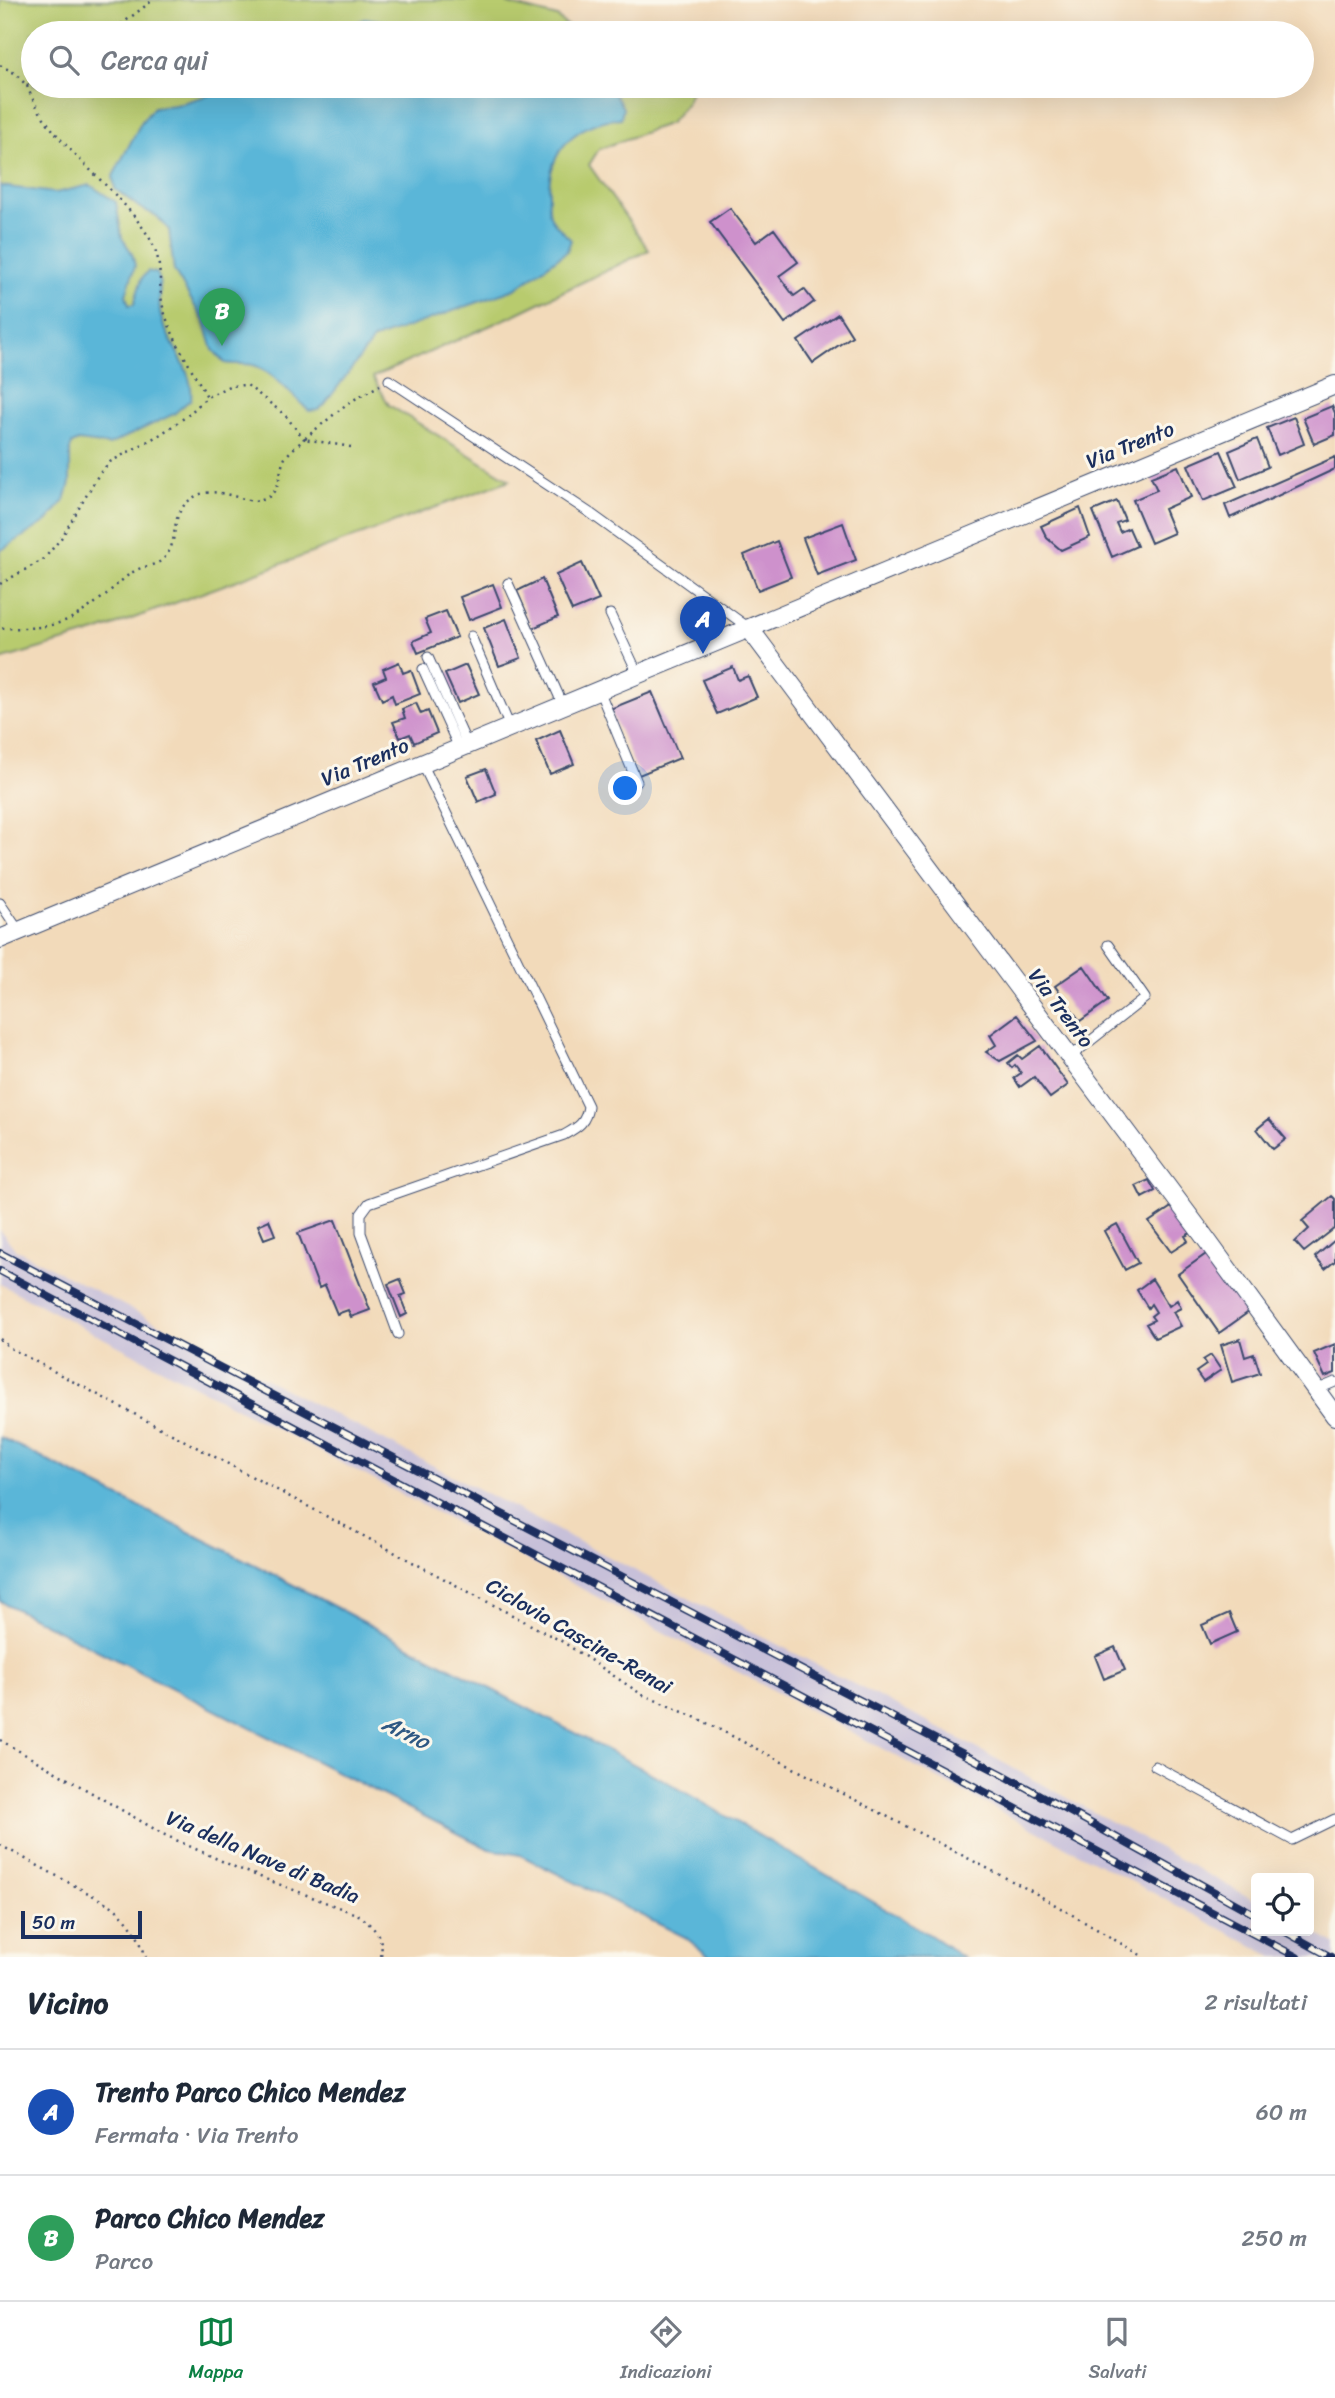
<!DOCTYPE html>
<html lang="it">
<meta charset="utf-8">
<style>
:root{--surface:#fff;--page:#f2f2f3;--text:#1f2937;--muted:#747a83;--line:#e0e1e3;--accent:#0b8043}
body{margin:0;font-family:Sriracha,sans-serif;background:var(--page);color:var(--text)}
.controls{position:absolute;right:21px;bottom:21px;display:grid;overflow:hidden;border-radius:7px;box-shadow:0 7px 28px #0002}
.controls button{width:63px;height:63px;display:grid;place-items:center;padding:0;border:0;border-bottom:2px solid var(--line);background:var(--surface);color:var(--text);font:35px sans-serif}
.scale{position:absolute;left:21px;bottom:18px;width:121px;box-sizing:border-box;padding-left:7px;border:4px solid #1b2f5e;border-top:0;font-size:19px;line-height:24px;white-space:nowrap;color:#1b2f5e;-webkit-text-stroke:5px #fbf7ec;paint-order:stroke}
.you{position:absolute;left:626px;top:789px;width:24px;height:24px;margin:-18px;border:5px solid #fff;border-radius:50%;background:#1a73e8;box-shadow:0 0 0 10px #1a73e833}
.badge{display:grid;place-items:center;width:46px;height:46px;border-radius:50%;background:var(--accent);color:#fff;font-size:23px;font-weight:700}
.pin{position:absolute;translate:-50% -58px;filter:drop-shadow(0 2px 4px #0008)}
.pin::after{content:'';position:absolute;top:37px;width:24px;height:21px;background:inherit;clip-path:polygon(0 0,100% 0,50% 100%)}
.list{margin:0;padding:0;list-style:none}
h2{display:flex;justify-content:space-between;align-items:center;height:91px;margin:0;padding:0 28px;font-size:30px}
h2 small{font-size:23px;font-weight:400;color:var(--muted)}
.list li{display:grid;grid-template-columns:46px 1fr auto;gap:21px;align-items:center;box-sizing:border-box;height:126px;padding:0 28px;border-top:2px solid var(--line)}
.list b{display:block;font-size:26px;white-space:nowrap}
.list p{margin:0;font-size:23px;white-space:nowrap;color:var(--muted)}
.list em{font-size:23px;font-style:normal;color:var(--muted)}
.icon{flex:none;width:38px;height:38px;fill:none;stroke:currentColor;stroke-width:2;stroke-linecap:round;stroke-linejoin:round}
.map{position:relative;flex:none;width:1335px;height:1957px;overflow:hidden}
.search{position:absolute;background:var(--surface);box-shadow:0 7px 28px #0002;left:21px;right:21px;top:21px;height:77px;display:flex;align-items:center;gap:18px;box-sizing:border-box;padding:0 24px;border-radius:38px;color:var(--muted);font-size:26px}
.sheet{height:343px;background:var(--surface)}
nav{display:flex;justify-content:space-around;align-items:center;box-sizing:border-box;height:98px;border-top:2px solid var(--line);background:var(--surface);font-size:19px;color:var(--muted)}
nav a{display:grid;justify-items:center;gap:4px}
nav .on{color:var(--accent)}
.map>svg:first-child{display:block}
.industrial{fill:#c7c0d9}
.green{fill:#b8cb6e;stroke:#6a7d66;stroke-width:2}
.water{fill:#5ab6d8;stroke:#3a729b;stroke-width:2}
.building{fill:#ce91cc}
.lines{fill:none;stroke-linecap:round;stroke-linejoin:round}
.lane-casing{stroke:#3b496c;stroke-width:11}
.street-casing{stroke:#3b496c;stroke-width:20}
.path{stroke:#3b496c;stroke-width:2.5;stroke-dasharray:2 5;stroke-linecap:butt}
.lane{stroke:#fff;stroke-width:9}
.street{stroke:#fff;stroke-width:18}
.rail-casing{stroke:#1b2f5e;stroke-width:8}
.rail{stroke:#fbf7ec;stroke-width:5;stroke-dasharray:16;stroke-linecap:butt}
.labels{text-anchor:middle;stroke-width:6;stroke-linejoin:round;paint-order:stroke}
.street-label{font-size:21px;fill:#1b2f5e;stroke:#fbf7ec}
.water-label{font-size:23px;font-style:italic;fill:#2e5883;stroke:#fbf7ec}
</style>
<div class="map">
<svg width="1335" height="1957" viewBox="0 0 1335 1957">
<rect width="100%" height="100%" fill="#fbf7ec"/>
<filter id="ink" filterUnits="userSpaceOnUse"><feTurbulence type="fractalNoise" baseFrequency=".0143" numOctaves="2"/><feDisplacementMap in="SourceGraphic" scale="14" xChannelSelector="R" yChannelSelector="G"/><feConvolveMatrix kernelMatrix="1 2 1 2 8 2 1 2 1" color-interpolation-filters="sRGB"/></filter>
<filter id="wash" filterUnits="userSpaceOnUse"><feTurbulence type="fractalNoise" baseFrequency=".00686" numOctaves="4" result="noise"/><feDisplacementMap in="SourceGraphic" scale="28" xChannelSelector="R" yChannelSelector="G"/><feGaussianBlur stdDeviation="1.57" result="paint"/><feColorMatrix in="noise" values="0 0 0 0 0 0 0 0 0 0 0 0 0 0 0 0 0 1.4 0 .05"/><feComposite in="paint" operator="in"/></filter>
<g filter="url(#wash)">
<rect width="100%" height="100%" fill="#f2daba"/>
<path class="industrial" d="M0 1230 15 1249 956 1737 1256 1901V1931L1309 1930 1335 1944V1957H1274L586 1591 0 1284Z"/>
<path class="green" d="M0 0H506L508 4 557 17 575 33H33V86H693L686 104 670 123 599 149 589 165 649 250 514 315 373 377 389 405 510 480 96 632 0 660Z"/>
<path class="water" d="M366 18 453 33H336Z
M240 86H610L623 108 621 118C578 122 549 148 549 192 549 199 548 208 550 215 552 223 565 233 571 240L567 251 515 289 374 339 324 405 318 410 309 411C296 399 270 369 253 365 244 363 234 365 225 363L213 350 205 323 174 271 169 230 157 216 140 208 115 189 113 176 142 121 154 107 175 105Z
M90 185 116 202 122 238 132 253 135 266 126 295 129 305 134 304 142 278 148 271 157 273C163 286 157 302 161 317 168 344 195 371 191 399L174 414 109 445 78 441 72 444 70 450V483L65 500 47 521 0 551V186L55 193Z
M0 1437 259 1567 664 1780 930 1935 963 1957H710L685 1937 520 1855 489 1849 0 1601Z"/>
<g id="blocks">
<path class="building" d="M730 208 756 242 774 229 798 262 779 276 794 296 804 289 814 302 785 323 710 222Z
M838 314 852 336 813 363 798 341Z
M1332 406 1335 413V435L1314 444 1303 418Z
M1294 417 1304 444 1278 455 1267 428Z
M1257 439 1268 467 1240 479 1229 451Z
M1221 451 1237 487 1203 501 1188 465Z
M1335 457V469L1230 518 1225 505Z
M1178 466 1191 497 1164 509 1174 533 1151 543 1133 500 1157 490 1151 477Z
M1117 501 1125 520 1116 523 1120 532 1129 528 1137 546 1112 557 1093 511Z
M1080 508 1090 537 1061 550 1047 538 1041 526Z
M843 523 856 560 817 575 803 538Z
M777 541 791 577 758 590 744 555Z
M582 563 599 600 572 611 556 575Z
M542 579 558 617 533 628 517 591Z
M493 584 502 607 469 620 460 597Z
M446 611 457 637 418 653 413 641 431 633 425 619Z
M506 619 521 658 499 666 484 628Z
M399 662 403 673 411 670 420 694 395 704 392 695 382 700 374 682 386 677 383 669Z
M466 665 479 694 458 703 445 674Z
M733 667 738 680 748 676 757 697 717 714 702 680Z
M652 692 680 758 639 775 610 709Z
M416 703 421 714 428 711 437 733 414 743 410 734 400 738 393 722 405 718 402 709Z
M560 730 574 764 550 774 536 741Z
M486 769 496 794 478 802 467 776Z
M1084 966 1108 1001 1080 1021 1055 986Z
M1017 1015 1037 1041 1000 1061 986 1052 996 1045 990 1035Z
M1040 1046 1068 1085 1050 1098 1034 1077 1020 1087 1014 1078 1021 1073 1015 1065 1012 1068 1008 1063 1018 1055 1022 1059Z
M1269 1119 1286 1139 1273 1149 1257 1129Z
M1149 1180 1155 1191 1142 1198 1136 1186Z
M1332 1196 1335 1199V1228L1304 1252 1295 1242 1309 1229 1302 1221Z
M1173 1206 1191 1233 1185 1236 1188 1241 1171 1252 1149 1222Z
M269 1220 275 1235 264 1239 258 1225Z
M335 1220 370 1310 351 1317 348 1310 337 1314 325 1285 319 1288 298 1233Z
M1117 1224 1138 1263 1125 1270 1104 1231Z
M1335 1240V1261L1325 1269 1315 1257Z
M1209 1252 1250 1311 1219 1333 1178 1274Z
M400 1279 406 1294 400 1296 407 1314 401 1317 388 1284Z
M1152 1279 1169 1306 1177 1300 1181 1308 1173 1312 1181 1326 1155 1338 1146 1324 1154 1320 1151 1316 1156 1312 1151 1304 1148 1308 1137 1290Z
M1240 1339 1245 1357 1254 1354 1260 1373 1232 1382 1221 1345Z
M1335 1344V1373L1325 1377 1314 1353Z
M1211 1355 1221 1370 1203 1382 1196 1372 1206 1365 1203 1360Z
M1229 1613 1237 1632 1210 1644 1202 1625Z
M1115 1647 1125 1670 1104 1679 1095 1656Z"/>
</g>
</g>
<g filter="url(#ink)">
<use href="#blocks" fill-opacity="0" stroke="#3b496c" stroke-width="2"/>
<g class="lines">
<defs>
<path id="lane" d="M389 380 590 513 749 628
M508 583 563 705
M610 614 638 674
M471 636 510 727
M428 657 467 744
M423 669 459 748
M599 690 637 782
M0 903 19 931
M1070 1057 1145 998 1108 945
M398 1334 361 1233V1214L369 1203 564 1135C578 1127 586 1123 588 1106L422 763
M1316 1390 1335 1382
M1155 1766 1292 1840 1335 1819"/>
<path id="street" d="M749 628 1198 1228 1335 1416
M0 939 1335 385"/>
</defs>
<use href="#lane" class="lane-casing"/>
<use href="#street" class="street-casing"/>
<path class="path" d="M110 33 153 0
M0 65 16 74 27 86 33 73
M27 86C50 146 112 180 147 234 166 262 156 283 164 311 173 341 193 370 207 397
M351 447 304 439 348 403 380 385
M0 584 44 559 62 537 99 474 110 462 161 434 187 416 207 397 229 386 247 385 285 415 304 439C298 445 289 452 285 458 279 469 281 484 272 494 252 515 220 478 191 499 168 516 180 538 166 556 158 567 143 565 133 572 122 579 114 588 104 596 67 627 46 629 0 628
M0 1339 10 1348 563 1642 641 1694 699 1719 1035 1893 1144 1957
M0 1740 165 1835 237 1868 361 1916C375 1930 384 1936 381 1957
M0 1845 112 1906C130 1920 138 1935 146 1957"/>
<use href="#lane" class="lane"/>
<use href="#street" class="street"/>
<defs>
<path id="rail" d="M0 1253 1000 1773 1256 1915
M0 1271 1297 1957
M1284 1931 1331 1957"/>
</defs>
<use href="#rail" class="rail-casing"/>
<use href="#rail" class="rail"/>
</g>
</g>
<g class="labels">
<g class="street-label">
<text transform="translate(1130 445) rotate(-22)" y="7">Via Trento</text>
<text transform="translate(365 762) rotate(-23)" y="7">Via Trento</text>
<text transform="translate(1061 1008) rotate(53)" y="7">Via Trento</text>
<text transform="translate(579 1636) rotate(30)" y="7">Ciclovia Cascine-Renai</text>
<text transform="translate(263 1857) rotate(23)" y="7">Via della Nave di Badia</text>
</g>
<g class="water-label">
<text transform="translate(406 1732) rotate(26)" y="8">Arno</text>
</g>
</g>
</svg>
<div class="controls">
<button><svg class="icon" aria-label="locate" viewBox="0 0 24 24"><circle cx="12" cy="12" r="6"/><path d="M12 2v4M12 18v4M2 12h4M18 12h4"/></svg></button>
</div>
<div class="scale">50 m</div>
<div class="you"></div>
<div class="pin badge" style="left:703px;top:654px;background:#1a4fb4">A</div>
<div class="pin badge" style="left:222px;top:346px;background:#2e9e5b">B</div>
<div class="search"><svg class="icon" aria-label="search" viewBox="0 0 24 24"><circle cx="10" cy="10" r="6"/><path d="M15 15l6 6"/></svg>Cerca qui</div>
</div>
<section class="sheet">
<h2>Vicino<small>2 risultati</small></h2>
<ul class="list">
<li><span class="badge" style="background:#1a4fb4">A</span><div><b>Trento Parco Chico Mendez</b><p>Fermata · Via Trento</p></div><em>60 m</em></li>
<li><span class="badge" style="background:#2e9e5b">B</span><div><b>Parco Chico Mendez</b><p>Parco</p></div><em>250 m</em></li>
</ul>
</section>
<nav>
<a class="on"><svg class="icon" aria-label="map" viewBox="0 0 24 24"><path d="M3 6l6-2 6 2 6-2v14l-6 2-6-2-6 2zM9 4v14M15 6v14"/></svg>Mappa</a>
<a><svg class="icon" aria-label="directions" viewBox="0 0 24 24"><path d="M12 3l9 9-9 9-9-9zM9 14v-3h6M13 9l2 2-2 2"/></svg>Indicazioni</a>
<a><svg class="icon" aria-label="saved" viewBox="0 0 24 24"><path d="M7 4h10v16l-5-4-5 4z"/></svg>Salvati</a>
</nav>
